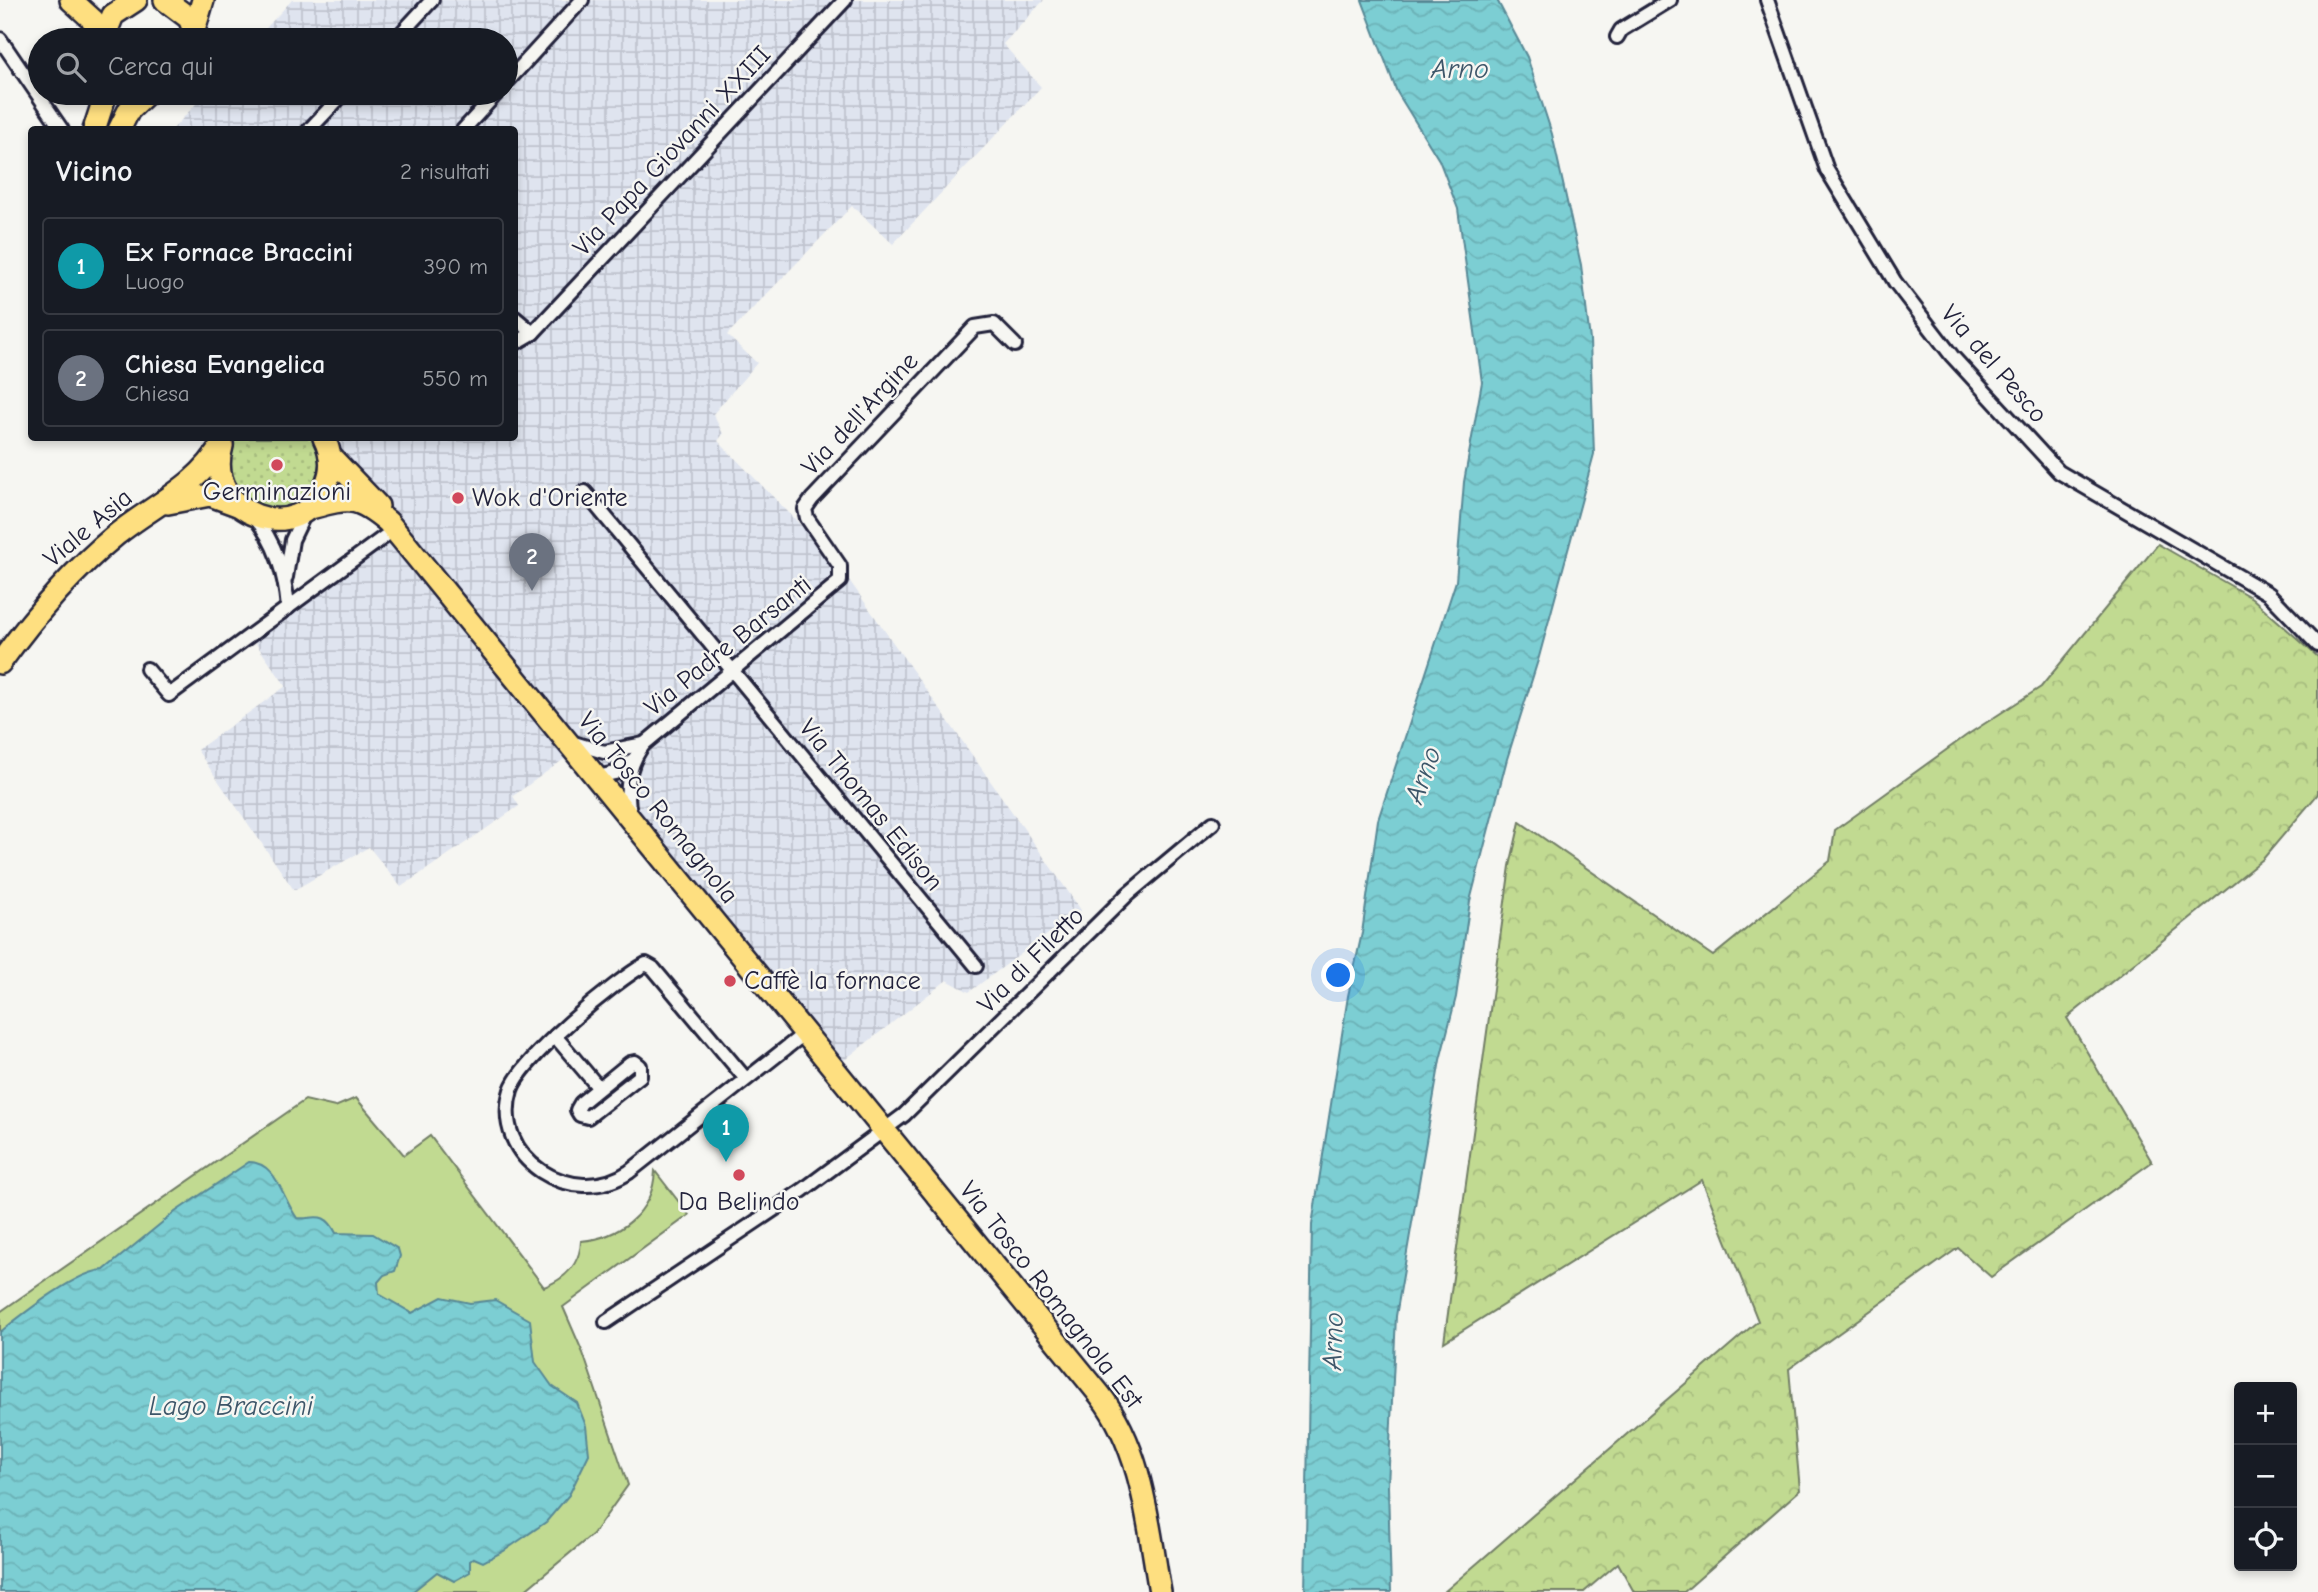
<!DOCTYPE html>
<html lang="it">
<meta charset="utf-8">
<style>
body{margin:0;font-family:"Comic Neue",sans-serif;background:#20242c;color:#f1f3f6}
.controls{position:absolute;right:21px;bottom:21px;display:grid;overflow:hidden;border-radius:7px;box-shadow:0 4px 10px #0003}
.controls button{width:63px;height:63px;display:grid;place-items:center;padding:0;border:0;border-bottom:2px solid #363941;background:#171b24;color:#f1f3f6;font:35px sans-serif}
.you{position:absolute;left:1339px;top:976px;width:24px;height:24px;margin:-18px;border:5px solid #fff;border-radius:50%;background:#1a73e8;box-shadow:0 0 0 10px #1a73e833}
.badge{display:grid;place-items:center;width:46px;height:46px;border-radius:50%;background:#1a73e8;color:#fff;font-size:23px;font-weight:700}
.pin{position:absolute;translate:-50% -58px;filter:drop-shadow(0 2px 4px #0008)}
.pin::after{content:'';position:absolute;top:37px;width:24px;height:21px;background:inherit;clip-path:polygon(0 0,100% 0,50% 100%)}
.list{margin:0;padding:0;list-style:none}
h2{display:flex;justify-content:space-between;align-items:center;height:91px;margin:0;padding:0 28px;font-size:30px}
h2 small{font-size:23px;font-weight:400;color:#9ea1a6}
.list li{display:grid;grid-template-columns:46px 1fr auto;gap:21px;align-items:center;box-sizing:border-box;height:98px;margin:0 14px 14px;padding:0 14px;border:2px solid #363941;border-radius:7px}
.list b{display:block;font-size:26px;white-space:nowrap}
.list p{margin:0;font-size:23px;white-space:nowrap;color:#9ea1a6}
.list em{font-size:23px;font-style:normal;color:#9ea1a6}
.icon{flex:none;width:38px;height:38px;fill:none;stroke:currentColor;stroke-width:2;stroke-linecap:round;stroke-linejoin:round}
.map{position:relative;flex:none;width:2318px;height:1592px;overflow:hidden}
.search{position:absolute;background:#171b24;box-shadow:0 4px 10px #0003;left:28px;top:28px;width:490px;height:77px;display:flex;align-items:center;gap:18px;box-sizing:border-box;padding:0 24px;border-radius:38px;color:#9ea1a6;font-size:26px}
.panel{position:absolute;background:#171b24;box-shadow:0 4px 10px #0003;left:28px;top:126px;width:490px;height:315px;border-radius:7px}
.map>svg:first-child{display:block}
.industrial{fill:url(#industrial-grid)}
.grass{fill:url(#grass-dots);stroke:#727e66;stroke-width:2}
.forest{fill:url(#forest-crowns);stroke:#727e66;stroke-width:2}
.green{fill:#c1da91;stroke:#727e66;stroke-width:2}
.water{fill:url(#water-waves);stroke:#588996;stroke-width:2}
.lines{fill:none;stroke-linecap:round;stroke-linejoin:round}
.street-casing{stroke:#22223b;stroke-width:18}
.primary-casing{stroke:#22223b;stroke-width:26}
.street{stroke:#f6f6f2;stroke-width:12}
.primary{stroke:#fedf80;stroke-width:21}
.poi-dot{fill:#d1495b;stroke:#f6f6f2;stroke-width:2.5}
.labels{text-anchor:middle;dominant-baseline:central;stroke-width:5;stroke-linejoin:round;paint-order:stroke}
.street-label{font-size:26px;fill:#22223b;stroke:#f6f6f2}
.poi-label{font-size:26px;fill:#22223b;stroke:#f6f6f2}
.water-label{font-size:28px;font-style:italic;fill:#3d5669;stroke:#f6f6f2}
</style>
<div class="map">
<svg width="2318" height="1592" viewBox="0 0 2318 1592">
<defs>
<pattern id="industrial-grid" width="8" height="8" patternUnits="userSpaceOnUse" patternTransform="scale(1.75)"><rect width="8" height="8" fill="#dfe4ef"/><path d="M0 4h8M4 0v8" fill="none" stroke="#bfc3ce"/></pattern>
<pattern id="grass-dots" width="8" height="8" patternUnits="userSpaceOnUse" patternTransform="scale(1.75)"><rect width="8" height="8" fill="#c1da91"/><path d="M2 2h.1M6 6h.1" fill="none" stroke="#a6bb7e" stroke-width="1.8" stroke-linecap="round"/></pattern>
<pattern id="forest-crowns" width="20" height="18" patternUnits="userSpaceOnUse" patternTransform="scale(1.75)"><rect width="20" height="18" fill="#c1da91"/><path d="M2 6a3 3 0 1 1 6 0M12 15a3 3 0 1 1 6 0" fill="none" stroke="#a6bb7e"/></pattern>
<pattern id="water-waves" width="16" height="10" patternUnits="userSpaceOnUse" patternTransform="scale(1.75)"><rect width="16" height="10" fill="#7cced3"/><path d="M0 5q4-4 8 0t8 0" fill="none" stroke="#6bb1b6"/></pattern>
</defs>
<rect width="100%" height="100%" fill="#f6f6f2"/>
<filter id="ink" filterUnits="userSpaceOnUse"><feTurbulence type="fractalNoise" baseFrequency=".0143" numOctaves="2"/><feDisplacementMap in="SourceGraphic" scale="14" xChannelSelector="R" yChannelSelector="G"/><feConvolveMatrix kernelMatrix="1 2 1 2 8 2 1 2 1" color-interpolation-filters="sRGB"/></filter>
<g filter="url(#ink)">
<path class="industrial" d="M292,0H1044L1003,44L1041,87L893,244L852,206L727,335L757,363L713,414L723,434L718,441L795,519L849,580L1081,910L969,992L947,980L829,1072L567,757L513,796L519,806L401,887L369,847L294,890L197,750L286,686L254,641L407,529L342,458L340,438H514V130H172L206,93H506V40H255Z"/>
<path class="grass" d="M236,438H312C320,453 324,467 315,483C282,541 206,493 236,438Z"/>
<path class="forest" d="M2158,544L2252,598L2318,657V794L2263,859L2067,1018L2152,1162L1991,1277L1958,1248L1789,1369L1800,1490L1684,1592H1634L1618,1563L1584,1592H1444L1758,1321L1702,1180L1444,1342L1510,866L1520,822L1713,956L1830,861L1835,830L1967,735L2041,687Z"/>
<path class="green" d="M356,1098L404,1155L430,1136L544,1287C565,1279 580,1264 581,1241C619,1238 653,1213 655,1171L689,1215L563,1307L583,1353L628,1485L593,1534L523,1592H0V1312L305,1100L335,1107Z"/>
<g class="water">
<path d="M1362,0H1497L1527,57L1552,134L1581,265L1590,340L1594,454L1539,657L1507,759L1470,901L1456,997L1440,1060L1396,1316L1388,1486L1391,1592H1305L1312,1225L1348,996L1362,933L1378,820L1456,581L1464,482L1482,382L1458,209L1439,160L1397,92Z"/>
<path d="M249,1162C277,1162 282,1198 297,1218C314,1220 324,1209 336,1233L373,1234L398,1249L400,1256L395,1271L384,1275L378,1282L379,1294L412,1313L442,1297L470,1303L495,1300L530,1320L535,1362L552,1386L577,1403L586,1426L589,1454L569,1495L546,1522L504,1551L483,1562L474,1558L470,1561V1572L454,1581L437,1572L412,1592H0V1332C23,1314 78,1270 104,1270L175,1212Z"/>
</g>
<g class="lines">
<g class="street-casing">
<g id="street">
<path d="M1767,0L1827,170L1895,282L1952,356L2059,472L2269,594L2318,645"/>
<path d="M1617,37L1621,30L1670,0"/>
<path d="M0,39L62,130"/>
<path d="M395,40L432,0"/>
<path d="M506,83L582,0"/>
<path d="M309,130L344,93"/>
<path d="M463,130L497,93"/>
<path d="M514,317L533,333"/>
<path d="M514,344L533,333L845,0"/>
<path d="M585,492L976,966"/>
<path d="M253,515C276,543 285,573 288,608"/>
<path d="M286,577L292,540L306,511"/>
<path d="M147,669L169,695L384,537"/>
<path d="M574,743L604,752L644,744"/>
<path d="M597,777L615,773L634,759"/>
<path d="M631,816C624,791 628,764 644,744L840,581V566L807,518L805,509L812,499L975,327L994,324L1015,345"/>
<path d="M555,1036L599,1088"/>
<path d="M635,1062L640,1066V1076L588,1117L580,1115L577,1110L581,1103L630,1063Z"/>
<path d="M745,1078L653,968L646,964C616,980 521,1059 511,1090C490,1159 573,1210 629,1172L805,1033"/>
<path d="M606,1322L803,1190L904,1115L1128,894L1213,823"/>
</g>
</g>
<g class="primary-casing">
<g id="primary">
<path d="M71,0L93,20L102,40"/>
<path d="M165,0L189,18L198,40"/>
<path d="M195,27L203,0"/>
<path d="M103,40L113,15L136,0"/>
<path d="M94,130L106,93"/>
<path d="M119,130L129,110L147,93"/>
<path d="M222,446C202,515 301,550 326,484C333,469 331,452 324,438"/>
<path d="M330,456L378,506"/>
<path d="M168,503L210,495L237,505"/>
<path d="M307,509C348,498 355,494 388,522L1100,1395C1143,1451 1148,1524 1160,1592"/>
<path d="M0,663C34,616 71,572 116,535C153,505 199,486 222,444"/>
</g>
</g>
<use href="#street" class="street"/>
<use href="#primary" class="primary"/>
</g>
</g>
<g class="poi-dot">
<circle cx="277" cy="465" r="7"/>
<circle cx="458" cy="498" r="7"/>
<circle cx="730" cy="981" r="7"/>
<circle cx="739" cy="1175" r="7"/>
</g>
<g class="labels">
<g class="street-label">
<text transform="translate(672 151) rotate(-47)">Via Papa Giovanni XXIII</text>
<text transform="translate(1994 364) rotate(49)">Via del Pesco</text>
<text transform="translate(860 414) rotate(-47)">Via dell'Argine</text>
<text transform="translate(88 528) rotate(-40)">Viale Asia</text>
<text transform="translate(728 646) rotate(-39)">Via Padre Barsanti</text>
<text transform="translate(871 805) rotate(51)">Via Thomas Edison</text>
<text transform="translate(658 808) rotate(51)">Via Tosco Romagnola</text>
<text transform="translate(1031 960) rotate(-45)">Via di Filetto</text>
<text transform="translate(1051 1295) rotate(52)">Via Tosco Romagnola Est</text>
</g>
<g class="poi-label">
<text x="277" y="492">Germinazioni</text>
<text x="472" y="498" text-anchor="start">Wok d'Oriente</text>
<text x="744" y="981" text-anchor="start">Caffè la fornace</text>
<text x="739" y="1202">Da Belindo</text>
</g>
<g class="water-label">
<text x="1460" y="69">Arno</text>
<text transform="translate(1423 775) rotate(-70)">Arno</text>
<text transform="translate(1333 1341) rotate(-88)">Arno</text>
<text x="231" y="1406">Lago Braccini</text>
</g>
</g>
</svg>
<div class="controls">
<button>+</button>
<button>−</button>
<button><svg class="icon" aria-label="locate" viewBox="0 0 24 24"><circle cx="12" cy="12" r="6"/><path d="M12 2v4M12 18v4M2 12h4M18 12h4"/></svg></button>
</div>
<div class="you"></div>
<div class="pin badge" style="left:726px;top:1162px;background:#0f9aa8">1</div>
<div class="pin badge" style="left:532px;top:591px;background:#6b7280">2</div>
<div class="search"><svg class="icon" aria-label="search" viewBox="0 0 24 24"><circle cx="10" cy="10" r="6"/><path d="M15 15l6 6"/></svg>Cerca qui</div>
<section class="panel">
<h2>Vicino<small>2 risultati</small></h2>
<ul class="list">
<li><span class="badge" style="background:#0f9aa8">1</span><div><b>Ex Fornace Braccini</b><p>Luogo</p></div><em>390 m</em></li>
<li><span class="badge" style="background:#6b7280">2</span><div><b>Chiesa Evangelica</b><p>Chiesa</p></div><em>550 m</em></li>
</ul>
</section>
</div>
